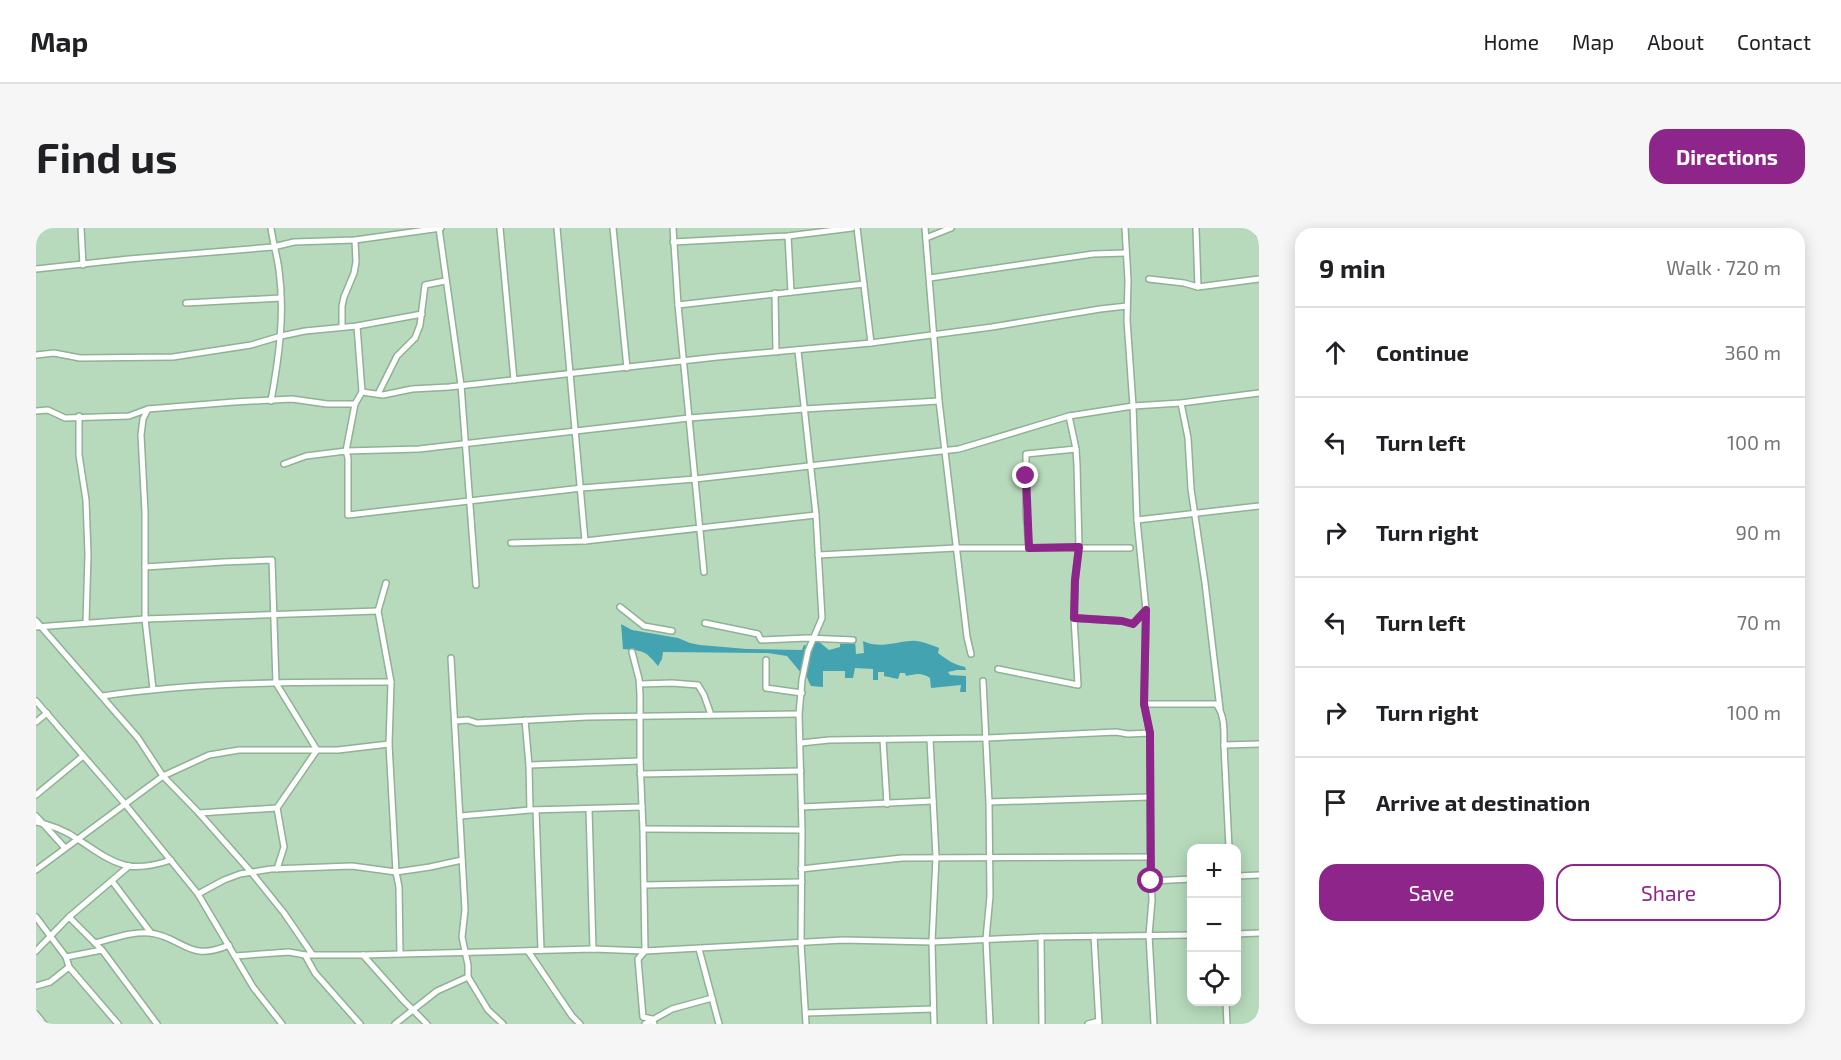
<!DOCTYPE html>
<meta charset="utf-8">
<style>
body{margin:0;font-family:"Exo 2",sans-serif;background:#f6f6f6;color:#202124}
.controls{position:absolute;right:18px;bottom:18px;display:grid;overflow:hidden;border-radius:12px;box-shadow:0 3px 15px #0003}
.controls button{width:54px;height:54px;display:grid;place-items:center;padding:0;border:0;border-bottom:2px solid #e0e0e0;background:#fff;color:#202124;font:30px sans-serif}
.stop{position:absolute;width:18px;height:18px;margin:-14px;border:4px solid #8d258a;border-radius:50%;background:#fff}
.stop.end{background:#8d258a;border-color:#fff;box-shadow:0 2px 6px #0008}
.list{margin:0;padding:0;list-style:none}
h2{display:flex;justify-content:space-between;align-items:center;height:78px;margin:0;padding:0 24px;font-size:26px}
h2 small{font-size:20px;font-weight:400;color:#757577}
.list li{display:grid;grid-template-columns:39px 1fr auto;gap:18px;align-items:center;box-sizing:border-box;height:90px;padding:0 24px;border-top:2px solid #e0e0e0}
.list b{display:block;font-size:22px;white-space:nowrap}
.list em{font-size:20px;font-style:normal;color:#757577}
.actions{display:flex;gap:12px;padding:18px 24px}
.actions a{flex:1;padding:14px 0;border:2px solid #8d258a;border-radius:18px;text-align:center;font-size:21px;color:#8d258a}
.actions .main{background:#8d258a;color:#fff}
.icon{flex:none;width:33px;height:33px;fill:none;stroke:currentColor;stroke-width:2;stroke-linecap:round;stroke-linejoin:round}
.map{position:relative;flex:none;width:1223px;height:796px;overflow:hidden;border-radius:18px}
header{display:flex;align-items:center;gap:36px;box-sizing:border-box;height:84px;padding:0 30px;background:#fff;border-bottom:2px solid #e0e0e0}
header strong{font-size:28px}
nav{display:flex;gap:33px;margin-inline-start:auto;font-size:21px}
.intro{display:flex;align-items:center;justify-content:space-between;box-sizing:border-box;height:144px;padding:0 36px}
h1{margin:0;font-size:42px}
.button{padding:15px 27px;border-radius:18px;background:#8d258a;color:#fff;font-size:21px;font-weight:700}
main{display:flex;gap:36px;padding:0 36px}
aside{flex:1;background:#fff;border-radius:18px;box-shadow:0 3px 15px #0003}
.map>svg:first-child{display:block}
.water{fill:#44a3b1}
.lines{fill:none;stroke-linecap:round;stroke-linejoin:round}
.minor-casing{stroke:#8fb194;stroke-width:8}
.minor{stroke:#fff;stroke-width:5}
.route{stroke:#8d258a;stroke-width:8}
</style>
<header>
<strong>Map</strong>
<nav><a>Home</a><a>Map</a><a>About</a><a>Contact</a></nav>
</header>
<div class="intro"><h1>Find us</h1><a class="button">Directions</a></div>
<main>
<div class="map">
<svg width="1223" height="796" viewBox="0 0 1223 796">
<rect width="100%" height="100%" fill="#b7dabc"/>
<g class="water">
<path d="M585,396L596,402L642,410L654,415L664,417L711,421L766,422L768,417L772,418L766,446L751,428L732,425L627,424L626,431L622,438C609,422 607,423 587,421Z"/>
<path d="M819,412L820,426L828,425L827,413C843,421 858,414 875,413C883,412 895,417 903,420L902,425C911,432 919,437 929,439L930,442H921L912,444L914,447L930,448V464H924L925,457L895,460L894,450C885,444 880,446 870,448L869,445H864L862,451L848,448V444H842V452H837V441L819,440L817,450H809V443H787V459L775,458C766,442 770,431 777,415L782,413L793,422L804,419V416L813,415Z"/>
</g>
<g class="lines">
<g class="minor-casing">
<g id="minor">
<path d="M45,0L47,37"/>
<path d="M403,0L425,157L440,357"/>
<path d="M464,0L478,152"/>
<path d="M521,0L549,313"/>
<path d="M577,0L591,140"/>
<path d="M637,0L642,77L668,344"/>
<path d="M821,0L835,115"/>
<path d="M889,0L903,173L931,409L935,426"/>
<path d="M1089,0L1092,52L1091,92L1097,178L1101,292L1110,382L1108,476L1114,505V629L1116,672L1113,707L1118,796"/>
<path d="M1160,0L1162,59"/>
<path d="M1222,0L1223,6"/>
<path d="M752,8L755,64"/>
<path d="M890,10L915,0"/>
<path d="M637,14L752,8L816,0"/>
<path d="M0,41L93,31L237,19L258,14L319,12L405,0"/>
<path d="M894,50L1057,26L1090,25"/>
<path d="M1113,51L1148,55L1162,59L1223,51"/>
<path d="M739,65L740,124"/>
<path d="M150,75L245,70"/>
<path d="M642,77L828,56"/>
<path d="M306,99V78L308,69L318,45L320,34L319,12"/>
<path d="M762,123L780,287L786,390L772,423L766,452L763,486L766,602L765,715L770,796"/>
<path d="M0,127L18,125L44,130L137,129L215,117L245,108L269,103L321,98L386,86"/>
<path d="M326,164L347,167L376,161L413,159L681,129L835,115L956,99L1064,81L1091,78"/>
<path d="M342,166L361,128L379,110L384,97L389,57L409,53"/>
<path d="M235,173C243,129 249,86 243,42C241,27 237,15 235,0"/>
<path d="M1145,175L1152,210L1155,261L1169,355L1184,481"/>
<path d="M319,176L310,223L383,221L653,190L768,181L903,173"/>
<path d="M112,181L107,191L105,207L109,284V391L117,461"/>
<path d="M0,183L12,182L29,190L93,188L112,181L198,174L256,171L291,176H319L326,164L321,98"/>
<path d="M43,188V227L50,272L52,326L50,395"/>
<path d="M248,236L270,228L310,223L312,230V287L546,260L659,251L923,221L1033,188L1097,178L1145,175L1223,165"/>
<path d="M1101,292L1223,278"/>
<path d="M475,315L549,313L780,287"/>
<path d="M993,320L990,283V226L1040,221"/>
<path d="M782,327L920,320H1094"/>
<path d="M109,339L187,334L236,332L240,455L281,522L241,580L248,619L241,641"/>
<path d="M350,355L342,383L355,454L353,516L360,644L363,659L364,726"/>
<path d="M584,379L608,398L636,403"/>
<path d="M1038,390L1086,393L1097,396L1110,382"/>
<path d="M0,393L102,510L127,548L163,585L215,644L248,685L276,726"/>
<path d="M669,395L722,406L725,412L771,410L817,412"/>
<path d="M0,399L109,391L342,383"/>
<path d="M596,424L603,451L604,466V533L607,601L609,723L602,731L607,789L616,791L618,796"/>
<path d="M415,430L429,682L426,709L432,737V749L452,782L467,796"/>
<path d="M730,432V460L766,465"/>
<path d="M962,441L1042,457L1038,390L1039,352L1043,319L1041,237L1040,221L1033,188"/>
<path d="M947,453L953,574L954,668L950,711L954,796"/>
<path d="M604,456L636,455L662,457L668,467L674,484"/>
<path d="M66,468C161,454 258,454 355,454"/>
<path d="M0,473L89,576L162,666L217,759L246,796"/>
<path d="M1108,476H1180C1189,487 1188,503 1188,517L1223,516"/>
<path d="M489,492L493,537L494,582"/>
<path d="M419,493L432,492L441,495L551,489L763,486"/>
<path d="M0,494L11,485"/>
<path d="M894,511L900,629L896,714L898,796"/>
<path d="M847,512L851,576"/>
<path d="M765,515L793,512L951,510L1080,504L1092,506L1114,505"/>
<path d="M1188,517L1193,620"/>
<path d="M493,537L604,533"/>
<path d="M604,546L765,543"/>
<path d="M0,567L47,528"/>
<path d="M953,574L1114,569"/>
<path d="M766,579L897,573"/>
<path d="M553,581L557,721"/>
<path d="M500,582L505,722"/>
<path d="M163,585L241,580"/>
<path d="M0,588L29,620"/>
<path d="M424,588L494,582L606,579"/>
<path d="M0,594C16,597 30,603 43,612C59,622 75,635 93,638C107,640 123,636 135,632"/>
<path d="M607,601L766,602"/>
<path d="M765,641L866,630L1114,629"/>
<path d="M0,642L127,548L173,527L203,522H302L353,516"/>
<path d="M1200,648L1223,647"/>
<path d="M76,653L115,705"/>
<path d="M1115,653L1156,651"/>
<path d="M608,657L766,654"/>
<path d="M162,666L188,652L204,646L235,641L316,638L360,644L394,639L426,632"/>
<path d="M0,689L30,729L33,739L82,796"/>
<path d="M33,689L66,722L121,796"/>
<path d="M1200,706L1223,705"/>
<path d="M1058,708L1063,796"/>
<path d="M1005,709L1006,796"/>
<path d="M59,715C76,711 96,703 114,705C147,709 152,735 193,717"/>
<path d="M663,721L683,796"/>
<path d="M0,723L33,689L93,638"/>
<path d="M492,723L536,788L544,796"/>
<path d="M269,727L279,745L324,796"/>
<path d="M327,727L368,773L391,796"/>
<path d="M199,728L253,724L269,727H327L557,721L609,723L807,712L896,714L1005,709L1156,707"/>
<path d="M30,729L66,722"/>
<path d="M0,758L14,754L33,739"/>
<path d="M1190,774L1191,796"/>
<path d="M770,785L897,781"/>
<path d="M0,786L8,796"/>
<path d="M359,796L401,763L432,749"/>
<path d="M609,796L636,781L676,770"/>
<path d="M1052,796L1063,793"/>
</g>
</g>
<use href="#minor" class="minor"/>
</g>
<g class="lines">
<path class="route" d="M990,248L993,320L1043,319L1039,352L1038,390L1086,393L1097,396L1110,382L1108,476L1114,505L1115,653"/>
</g>
</svg>
<div class="controls">
<button>+</button>
<button>−</button>
<button><svg class="icon" aria-label="locate" viewBox="0 0 24 24"><circle cx="12" cy="12" r="6"/><path d="M12 2v4M12 18v4M2 12h4M18 12h4"/></svg></button>
</div>
<div class="stop" style="left:1115px;top:653px"></div>
<div class="stop end" style="left:990px;top:248px"></div>
</div>
<aside>
<h2>9 min<small>Walk · 720 m</small></h2>
<ul class="list">
<li><svg class="icon" aria-label="ahead" viewBox="0 0 24 24"><path d="M12 20V5M6 11l6-6 6 6"/></svg><div><b>Continue</b></div><em>360 m</em></li>
<li><svg class="icon" aria-label="left" viewBox="0 0 24 24"><path d="M17 20v-9H6M10 6l-5 5 5 5"/></svg><div><b>Turn left</b></div><em>100 m</em></li>
<li><svg class="icon" aria-label="right" viewBox="0 0 24 24"><path d="M7 20v-9h11M14 6l5 5-5 5"/></svg><div><b>Turn right</b></div><em>90 m</em></li>
<li><svg class="icon" aria-label="left" viewBox="0 0 24 24"><path d="M17 20v-9H6M10 6l-5 5 5 5"/></svg><div><b>Turn left</b></div><em>70 m</em></li>
<li><svg class="icon" aria-label="right" viewBox="0 0 24 24"><path d="M7 20v-9h11M14 6l5 5-5 5"/></svg><div><b>Turn right</b></div><em>100 m</em></li>
<li><svg class="icon" aria-label="arrive" viewBox="0 0 24 24"><path d="M6 21V4h12l-3 4 3 4H6"/></svg><div><b>Arrive at destination</b></div></li>
</ul>
<div class="actions"><a class="main">Save</a><a>Share</a></div>
</aside>
</main>
